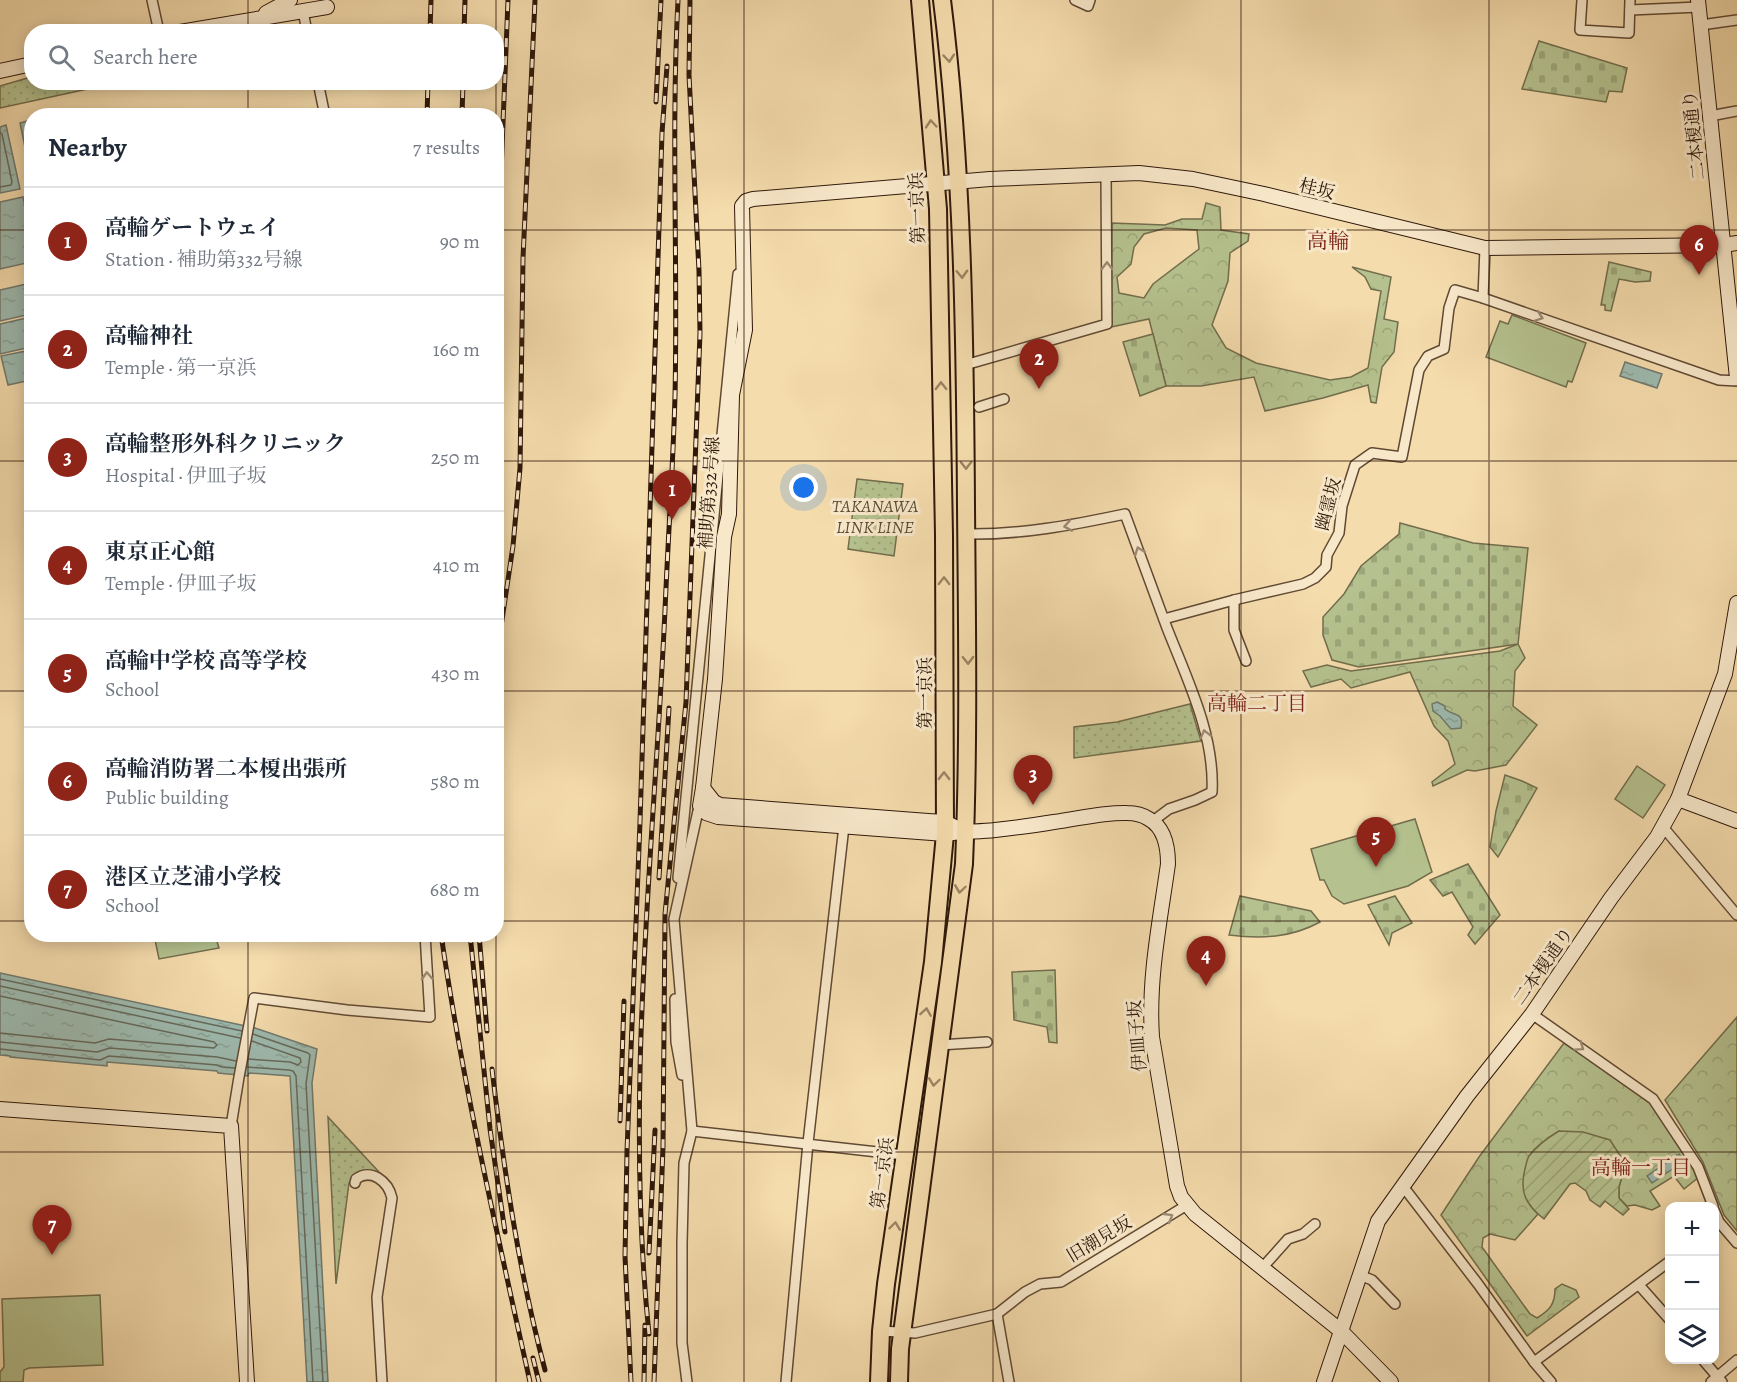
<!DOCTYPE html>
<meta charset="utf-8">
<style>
body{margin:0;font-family:Alegreya,"Noto Serif JP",serif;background:#f6f6f7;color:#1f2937}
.controls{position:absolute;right:18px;bottom:18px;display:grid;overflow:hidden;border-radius:12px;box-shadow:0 3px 15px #0003}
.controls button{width:54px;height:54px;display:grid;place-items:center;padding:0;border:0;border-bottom:2px solid #e0e1e3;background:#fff;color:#1f2937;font:30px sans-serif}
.you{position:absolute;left:804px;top:488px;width:21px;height:21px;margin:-15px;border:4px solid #fff;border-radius:50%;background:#1a73e8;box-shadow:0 0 0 9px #1a73e833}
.badge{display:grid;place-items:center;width:39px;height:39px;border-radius:50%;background:#8f2418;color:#fff;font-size:20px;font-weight:700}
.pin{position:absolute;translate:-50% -50px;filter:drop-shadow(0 2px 3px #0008)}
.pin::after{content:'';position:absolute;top:32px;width:21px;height:18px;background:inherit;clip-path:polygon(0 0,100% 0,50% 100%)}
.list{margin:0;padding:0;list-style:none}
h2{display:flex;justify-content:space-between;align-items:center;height:78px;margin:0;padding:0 24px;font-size:26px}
h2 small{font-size:20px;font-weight:400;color:#747a83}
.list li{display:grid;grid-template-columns:39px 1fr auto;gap:18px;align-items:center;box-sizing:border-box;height:108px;padding:0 24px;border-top:2px solid #e0e1e3}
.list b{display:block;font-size:22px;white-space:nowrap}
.list p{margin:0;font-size:20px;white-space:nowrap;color:#747a83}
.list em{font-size:20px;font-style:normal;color:#747a83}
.icon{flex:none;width:33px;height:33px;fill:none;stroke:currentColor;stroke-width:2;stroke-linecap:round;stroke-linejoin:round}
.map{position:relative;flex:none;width:1737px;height:1382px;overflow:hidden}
.search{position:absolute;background:#fff;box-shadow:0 3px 15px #0003;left:24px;top:24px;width:480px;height:66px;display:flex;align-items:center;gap:15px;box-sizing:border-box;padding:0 21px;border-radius:24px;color:#747a83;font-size:22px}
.panel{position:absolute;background:#fff;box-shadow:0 3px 15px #0003;left:24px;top:108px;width:480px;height:834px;border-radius:24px}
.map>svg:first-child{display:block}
.grass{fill:url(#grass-dots);stroke:#726d4c;stroke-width:1.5}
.forest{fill:url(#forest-crowns);stroke:#726d4c;stroke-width:1.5;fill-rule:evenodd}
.cemetery{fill:url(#cemetery-stones);stroke:#726d4c;stroke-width:1.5}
.garden{fill:url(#garden-furrows);stroke:#726d4c;stroke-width:1.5}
.pitch{fill:#b5c28f;stroke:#726d4c;stroke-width:1.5}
.water{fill:url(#water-ripples);stroke:#71796d;stroke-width:1.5}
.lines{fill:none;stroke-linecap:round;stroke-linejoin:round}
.shore{stroke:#66695c;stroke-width:1.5}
.street-casing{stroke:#604933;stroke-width:12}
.secondary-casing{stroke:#2f180a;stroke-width:16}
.highway-casing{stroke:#2f180a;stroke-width:20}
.street{stroke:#f8e8ca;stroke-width:9}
.secondary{stroke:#f8e8ca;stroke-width:14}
.highway{stroke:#f5dcad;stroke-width:16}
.rail-casing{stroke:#2f180a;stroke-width:5}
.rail{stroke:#f8e8ca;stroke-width:3;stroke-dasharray:9;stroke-linecap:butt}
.oneway{stroke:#9c8464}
.oneway2{stroke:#9e8a74}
.grid{fill:none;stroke:#2f180a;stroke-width:1.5;stroke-opacity:0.55}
.labels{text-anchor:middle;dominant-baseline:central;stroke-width:6;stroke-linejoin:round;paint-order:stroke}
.street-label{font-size:18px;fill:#2f180a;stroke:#f8e8ca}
.park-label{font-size:18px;font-style:italic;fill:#574b32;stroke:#f8e8ca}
.neighbourhood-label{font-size:20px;fill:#7a1f14;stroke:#f8e8ca}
.quarter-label{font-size:21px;fill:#7a1f14;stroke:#f8e8ca}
</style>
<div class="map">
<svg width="1737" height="1382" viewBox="0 0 1737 1382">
<defs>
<pattern id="grass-dots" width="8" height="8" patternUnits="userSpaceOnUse" patternTransform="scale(1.5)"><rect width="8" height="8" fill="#b5c28f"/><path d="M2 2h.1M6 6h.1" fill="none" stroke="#9ca67a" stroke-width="1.8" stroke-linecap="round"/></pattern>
<pattern id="forest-crowns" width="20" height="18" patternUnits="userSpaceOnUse" patternTransform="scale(1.5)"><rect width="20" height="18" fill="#b5c28f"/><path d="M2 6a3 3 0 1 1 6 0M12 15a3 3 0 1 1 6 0" fill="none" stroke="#9ca67a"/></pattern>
<pattern id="cemetery-stones" width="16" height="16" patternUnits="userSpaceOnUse" patternTransform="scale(1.5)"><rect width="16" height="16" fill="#b5c28f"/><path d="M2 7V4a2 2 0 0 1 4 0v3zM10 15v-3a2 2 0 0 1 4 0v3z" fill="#9ca67a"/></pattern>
<pattern id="garden-furrows" width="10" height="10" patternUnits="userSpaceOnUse" patternTransform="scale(1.5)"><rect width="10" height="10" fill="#b5c28f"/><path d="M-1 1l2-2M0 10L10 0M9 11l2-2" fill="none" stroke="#9ca67a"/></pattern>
<pattern id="water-ripples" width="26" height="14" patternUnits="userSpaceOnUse" patternTransform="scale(1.5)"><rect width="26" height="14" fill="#9dbaaf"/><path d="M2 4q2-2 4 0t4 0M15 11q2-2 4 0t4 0" fill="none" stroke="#889f95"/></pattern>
</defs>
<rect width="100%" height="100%" fill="#f5dcad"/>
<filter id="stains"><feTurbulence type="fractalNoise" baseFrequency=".00333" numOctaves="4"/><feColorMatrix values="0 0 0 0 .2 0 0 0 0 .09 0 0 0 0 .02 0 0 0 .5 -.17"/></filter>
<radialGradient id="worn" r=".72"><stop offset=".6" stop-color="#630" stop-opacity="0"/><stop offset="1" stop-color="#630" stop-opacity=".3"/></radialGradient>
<g class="grass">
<path d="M31,77L32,82L95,83L97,87L0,108V86Z"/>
<path d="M857,479L903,484L894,556L848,549Z"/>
<path d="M1190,704L1201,741L1074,758V727L1117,722Z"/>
<path d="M328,1117L379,1172C364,1170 360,1168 352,1183H349L336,1284Z"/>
</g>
<g class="forest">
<path d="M1206,203L1220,207L1221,230L1249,234L1248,241L1230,253L1228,281L1212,325L1226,348L1256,363L1330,380L1351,377L1368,368L1381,291L1371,289L1365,277L1352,267L1391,277L1384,319L1398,322L1394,352L1382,367L1376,403L1371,402L1368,385L1323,398L1265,411L1254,377L1201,386H1166L1149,319L1111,327L1112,223L1165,225L1182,219H1202ZM1166,228L1197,230L1199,249L1153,284L1144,298L1119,293L1117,277L1131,264L1134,247L1144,234Z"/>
<path d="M1518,644L1525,658L1515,671L1513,706L1537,725L1506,765L1475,771L1467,770L1433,786L1432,782L1455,764L1448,741L1434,726L1410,672L1351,688L1341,679L1311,687L1303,671L1327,665L1351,671L1500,651Z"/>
<path d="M1737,1017V1231L1724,1215L1703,1162L1665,1100Z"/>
<path d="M1564,1043L1651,1100L1699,1177L1684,1189L1674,1176L1650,1191L1660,1206L1652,1210L1635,1205L1627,1206L1619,1198V1187L1623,1173L1621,1157L1559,1131L1548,1138L1529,1156L1530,1205L1538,1214L1515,1240L1490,1234L1483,1238L1482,1247L1530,1314L1537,1318C1550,1310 1555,1304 1555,1289L1562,1284L1576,1290L1579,1297L1527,1336L1441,1215L1479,1157Z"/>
</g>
<g class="cemetery">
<path d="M1539,41L1627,68L1622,92L1609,91L1606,102L1522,89Z"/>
<path d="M1609,262L1651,272L1650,281L1635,282L1619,279L1611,311L1605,310V305H1601Z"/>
<path d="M1153,334L1166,386L1140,396L1123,342Z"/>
<path d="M1400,523L1473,543L1528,548L1518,644L1359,667L1332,660L1323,635V617L1344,594L1361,566L1399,534Z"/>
<path d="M1505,775L1522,781L1537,788L1498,857L1490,847L1496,811Z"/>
<path d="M1468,864L1500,915L1475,944L1468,935L1473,927L1452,892L1443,896L1430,880Z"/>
<path d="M1240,896L1311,911L1320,922C1291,938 1261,939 1229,935Z"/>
<path d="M1395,896L1412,923L1392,933L1389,945L1368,905Z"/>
<path d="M1055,970L1057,1043L1049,1042L1047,1027L1014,1020L1012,972Z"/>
</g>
<path class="garden" d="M1559,1131L1583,1132L1610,1140L1621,1157L1623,1173L1619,1187V1198L1629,1209L1623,1215L1605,1201L1600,1207L1590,1200L1586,1191L1575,1183L1570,1184L1544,1219C1526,1205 1519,1192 1525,1169C1526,1165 1527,1159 1529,1156C1536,1146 1549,1137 1559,1131Z"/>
<g class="pitch">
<path d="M1512,315L1586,343L1572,382L1568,381L1566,387L1486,357L1500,321L1508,324Z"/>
<path d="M1637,766L1665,785L1643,818L1615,799Z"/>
<path d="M1415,819L1432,872L1408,886L1344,904L1332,896L1324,880H1320L1311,849Z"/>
<path d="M154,935H215L219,948L159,959Z"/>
<path d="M100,1295L103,1365L29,1368L24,1370L23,1382H0V1372L4,1367L2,1299Z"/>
</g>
<g class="water">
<path d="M31,120H32L31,176L20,123Z"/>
<path d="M6,125L20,189L0,193V127Z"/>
<path d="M23,197L31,235V262L0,269V202Z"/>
<path d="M31,283V314L0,321V290Z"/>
<path d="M31,317V347L0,354V324Z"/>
<path d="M31,350V380L8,385L1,356Z"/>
<path d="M1625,362L1662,374L1657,388L1620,376Z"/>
<path d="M1437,702L1445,706V709C1454,717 1464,711 1461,728L1451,729L1440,716L1433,711L1432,704Z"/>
<path d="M0,973L255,1028L317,1049L312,1083L328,1382H307L290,1076L249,1073L248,1076L218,1073L217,1071L107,1062V1066L10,1057V1056L0,1055Z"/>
<path d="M1679,1154L1684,1161L1652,1183L1647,1176Z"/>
</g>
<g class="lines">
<g class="shore">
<path d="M0,132L2,134L12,182L11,185L0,187"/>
<path d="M0,979L242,1031"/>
<path d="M0,986L240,1038"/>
<path d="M0,996L214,1042L217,1045L214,1048L109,1039L95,1043L0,1033"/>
<path d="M253,1034L308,1053L310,1055L306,1084L323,1382"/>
<path d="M0,1042L97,1052L110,1048L217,1057L236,1061"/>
<path d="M0,1049L100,1060L109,1056L217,1065L222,1067L235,1068"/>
<path d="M248,1059L290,1062L298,1065L301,1062L300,1058L252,1041"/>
<path d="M247,1067L289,1070L293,1071L296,1076L313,1382"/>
</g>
<g class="street-casing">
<g id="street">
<path d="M152,0L159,32"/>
<path d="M1075,0L1088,6L1090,0"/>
<path d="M1582,0L1580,30L1629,33L1630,0"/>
<path d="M1630,10L1699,7"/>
<path d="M303,11L307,32"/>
<path d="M1701,25L1737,20"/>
<path d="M318,82L325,116"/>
<path d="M1710,116L1737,111"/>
<path d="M1483,298L1485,248"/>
<path d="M965,365L1107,324L1106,174"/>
<path d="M979,407L1004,399"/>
<path d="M966,534C1020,535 1073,525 1125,514C1139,552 1153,590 1167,628C1187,679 1215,735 1212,792L1195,800L1169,809L1153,821"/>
<path d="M1234,600V630L1246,661"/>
<path d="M1164,619L1234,600L1303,584L1315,578L1326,567L1327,555L1339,533L1342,506L1355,465L1372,453L1402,457L1419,370L1428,356L1444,349L1449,308L1455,290L1483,298L1719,380L1737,381"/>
<path d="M1663,827L1737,915"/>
<path d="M678,878L738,274"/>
<path d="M675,999L676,1042L682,1075"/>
<path d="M1532,1014L1653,1099L1698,1167L1713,1206"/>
<path d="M939,1045L987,1042"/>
<path d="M231,1126L239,1077L254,998L347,1010L430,1017L425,934"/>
<path d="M692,1131L904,1155"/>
<path d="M355,1183L356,1179C371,1168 388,1181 392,1198L377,1297L382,1382"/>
<path d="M1402,1185L1478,1284L1534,1362L1551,1382"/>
<path d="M1714,1210L1719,1222L1737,1243"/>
<path d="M1263,1267L1288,1239L1303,1234L1315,1224"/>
<path d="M1367,1278L1372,1280L1395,1304"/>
<path d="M1639,1285L1670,1320"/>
<path d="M997,1314L1009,1382"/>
<path d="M881,1331L915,1333L997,1314L1025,1292L1040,1284L1061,1282L1187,1205"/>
<path d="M1703,1360L1722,1382"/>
<path d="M1534,1362L1670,1261"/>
<path d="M687,1382L682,1343V1243L684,1163L692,1131L674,919L698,811L706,812"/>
<path d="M786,1382L808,1143L844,826L847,827"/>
<path d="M1711,1382L1737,1360"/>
</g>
</g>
<g class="secondary-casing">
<g id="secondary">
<path d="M1698,0L1737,378"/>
<path d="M266,13L290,0"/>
<path d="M180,32L327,7"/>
<path d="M0,71L32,64"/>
<path d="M703,788L714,802L720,805L928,821L945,822L955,827"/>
<path d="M1678,799L1737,821"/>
<path d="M0,1109L231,1126L247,1382"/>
<path d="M1324,1382L1378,1221L1467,1096L1532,1014L1611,898L1657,837L1678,799L1725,674L1737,603"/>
<path d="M1391,1382L1341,1331L1195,1214L1181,1197L1177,1186L1152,1037C1148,979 1160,921 1168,864C1168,847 1165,828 1149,819C1143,815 1135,813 1127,813C1103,812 1078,819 1054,822C1035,825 1015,828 995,830C978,832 962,831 945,834L718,817L706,813L700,806L703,788L715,679L724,537L729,514L732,395L745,330L742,206L746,201L753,199L990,179L1139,173L1193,179L1264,194L1485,248L1724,245L1737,243"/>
</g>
</g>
<g class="highway-casing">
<g id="highway">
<path d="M879,1382L881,1331L886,1284L933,962L945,834L944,535L938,209L920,0"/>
<path d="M899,1382L900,1349L964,864C969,745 967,626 966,506C965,337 963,168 942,0"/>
</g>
</g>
<use href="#street" class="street"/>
<use href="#secondary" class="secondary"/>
<use href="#highway" class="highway"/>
<g class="rail-casing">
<g id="rail">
<path d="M430,32L431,0"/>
<path d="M464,32L465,0"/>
<path d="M656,102L661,0"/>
<path d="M427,116L428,82"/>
<path d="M462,116L463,82"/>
<path d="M501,173L508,0"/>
<path d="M496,660L513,546L520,468L523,258L535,0"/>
<path d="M659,878L669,708"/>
<path d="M441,934C463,1085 497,1233 530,1382"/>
<path d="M470,934L490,1129L505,1232"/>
<path d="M479,934L487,1031"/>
<path d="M492,1069C504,1171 519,1272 545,1370"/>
<path d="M620,1121L624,1001"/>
<path d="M649,1253L655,1130"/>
<path d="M649,1334C624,1093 654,851 665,610C668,539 673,467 675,396C678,264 671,132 678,0"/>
<path d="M533,1358L539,1382"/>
<path d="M631,1382L625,1256L627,1151L640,822L662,133L667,66"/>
<path d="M644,1382L645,1325"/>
<path d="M654,1382L663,1147L665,914L686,702L700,333L699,271L689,75L690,0"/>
</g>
</g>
<use href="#rail" class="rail"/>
</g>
<defs><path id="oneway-chevron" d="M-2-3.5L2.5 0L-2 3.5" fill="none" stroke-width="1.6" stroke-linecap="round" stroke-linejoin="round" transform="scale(1.5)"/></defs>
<g class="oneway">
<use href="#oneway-chevron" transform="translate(949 58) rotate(85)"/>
<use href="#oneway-chevron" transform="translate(931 124) rotate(-95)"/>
<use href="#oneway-chevron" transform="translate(962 274) rotate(88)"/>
<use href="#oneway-chevron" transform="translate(941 386) rotate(-91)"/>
<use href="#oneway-chevron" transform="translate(966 465) rotate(90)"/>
<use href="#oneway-chevron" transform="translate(944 581) rotate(-90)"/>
<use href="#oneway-chevron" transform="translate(968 660) rotate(89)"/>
<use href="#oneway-chevron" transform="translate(944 776) rotate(-90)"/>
<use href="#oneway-chevron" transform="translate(960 889) rotate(98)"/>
<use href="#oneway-chevron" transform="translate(926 1012) rotate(-81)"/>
<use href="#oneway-chevron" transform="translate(934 1082) rotate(98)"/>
<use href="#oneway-chevron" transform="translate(895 1226) rotate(-83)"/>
</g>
<g class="oneway2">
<use href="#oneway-chevron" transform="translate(1107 266) rotate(-90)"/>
<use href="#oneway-chevron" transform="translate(1539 317) rotate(19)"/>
<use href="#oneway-chevron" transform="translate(1068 526) rotate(170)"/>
<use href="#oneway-chevron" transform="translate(1139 551) rotate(-110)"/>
<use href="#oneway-chevron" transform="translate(1205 734) rotate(-104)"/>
<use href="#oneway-chevron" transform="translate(427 976) rotate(-93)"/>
<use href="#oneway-chevron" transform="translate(1580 1047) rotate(35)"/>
<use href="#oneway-chevron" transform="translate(1169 1217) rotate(-31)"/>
</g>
<path class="grid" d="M248,0V32M496,0V32M744,0V1382M993,0V1382M1241,0V1382M1489,0V1382M248,82V116M496,82V116M0,230H32M496,230H1737M0,461H32M496,461H1737M0,691H32M496,691H1737M0,921H32M496,921H1737M248,934V1382M496,934V1382M0,1152H1737"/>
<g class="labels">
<g class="street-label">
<text transform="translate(1694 135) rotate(-96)">二本榎通り</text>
<text transform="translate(1317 189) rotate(14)">桂坂</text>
<text transform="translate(917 208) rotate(-92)">第一京浜</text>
<text transform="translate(709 493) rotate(-86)">補助第332号線</text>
<text transform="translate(1328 504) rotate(-76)">幽霊坂</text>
<text transform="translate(925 693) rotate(-90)">第一京浜</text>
<text transform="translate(1543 966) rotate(-55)">二本榎通り</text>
<text transform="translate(1137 1036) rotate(-95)">伊皿子坂</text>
<text transform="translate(882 1173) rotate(-82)">第一京浜</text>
<text transform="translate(1099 1239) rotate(-31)">旧潮見坂</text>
</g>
<g class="park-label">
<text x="875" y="506">TAKANAWA<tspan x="875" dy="21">LINK LINE</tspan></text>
</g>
<g class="neighbourhood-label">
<text x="1257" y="703">高輪二丁目</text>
<text x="1641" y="1167">高輪一丁目</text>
</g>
<g class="quarter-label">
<text x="1328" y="241">高輪</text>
</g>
</g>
<rect width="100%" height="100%" filter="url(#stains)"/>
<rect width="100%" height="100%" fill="url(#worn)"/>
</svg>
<div class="controls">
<button>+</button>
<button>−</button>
<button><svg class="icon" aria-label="layers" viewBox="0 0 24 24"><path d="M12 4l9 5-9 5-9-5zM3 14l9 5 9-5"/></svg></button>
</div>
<div class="you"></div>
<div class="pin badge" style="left:672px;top:520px">1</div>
<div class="pin badge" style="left:1039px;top:389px">2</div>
<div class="pin badge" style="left:1033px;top:805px">3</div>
<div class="pin badge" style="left:1206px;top:986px">4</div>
<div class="pin badge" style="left:1376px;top:867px">5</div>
<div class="pin badge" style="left:1699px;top:275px">6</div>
<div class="pin badge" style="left:52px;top:1255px">7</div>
<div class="search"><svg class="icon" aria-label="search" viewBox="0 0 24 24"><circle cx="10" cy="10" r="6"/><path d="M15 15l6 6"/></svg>Search here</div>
<section class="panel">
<h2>Nearby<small>7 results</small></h2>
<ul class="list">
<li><span class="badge">1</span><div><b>高輪ゲートウェイ</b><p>Station · 補助第332号線</p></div><em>90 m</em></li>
<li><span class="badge">2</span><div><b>高輪神社</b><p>Temple · 第一京浜</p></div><em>160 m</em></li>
<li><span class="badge">3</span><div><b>高輪整形外科クリニック</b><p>Hospital · 伊皿子坂</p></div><em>250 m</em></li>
<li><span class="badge">4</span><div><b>東京正心館</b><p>Temple · 伊皿子坂</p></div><em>410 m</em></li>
<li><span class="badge">5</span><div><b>高輪中学校 高等学校</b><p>School</p></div><em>430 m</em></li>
<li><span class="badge">6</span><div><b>高輪消防署二本榎出張所</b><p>Public building</p></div><em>580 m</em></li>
<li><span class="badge">7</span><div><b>港区立芝浦小学校</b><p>School</p></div><em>680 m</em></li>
</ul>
</section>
</div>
